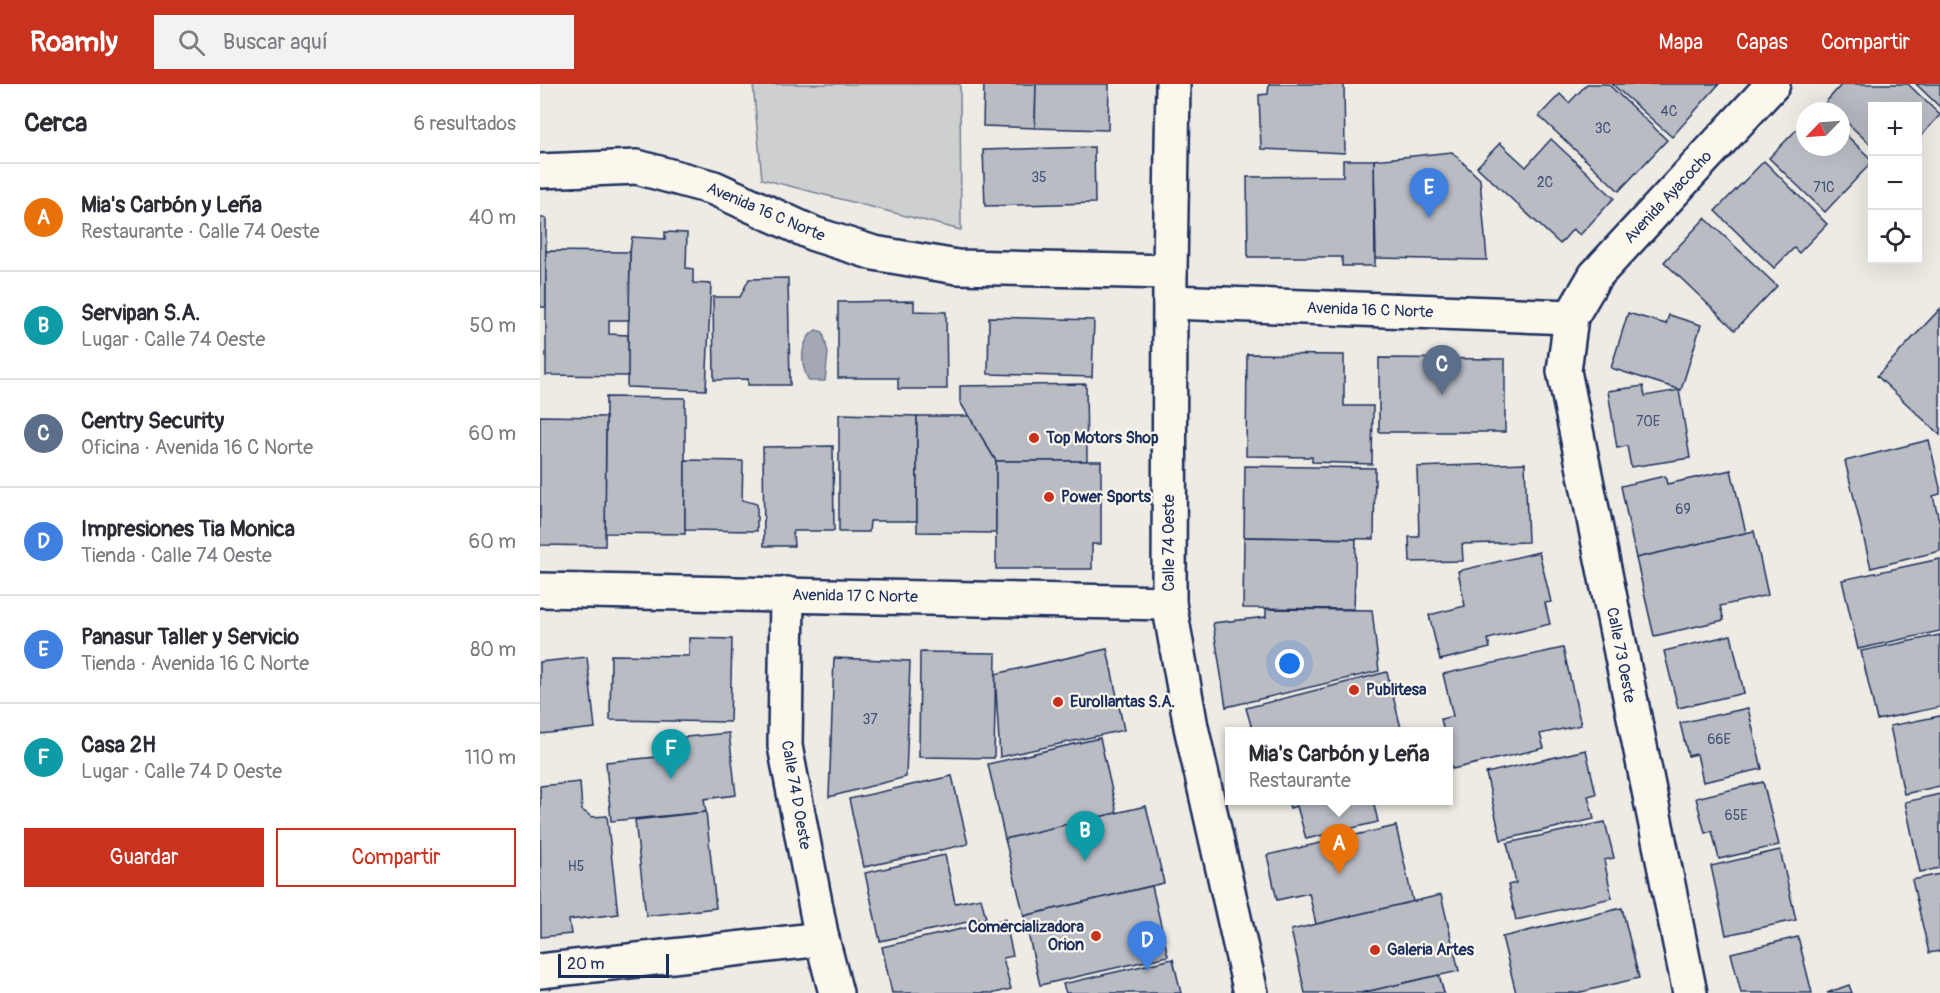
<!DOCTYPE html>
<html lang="es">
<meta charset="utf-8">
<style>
body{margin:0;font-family:Pangolin,sans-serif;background:#f2f2f3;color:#2b2b33}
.controls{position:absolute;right:18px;top:18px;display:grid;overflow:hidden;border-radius:0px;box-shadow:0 6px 24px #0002}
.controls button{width:54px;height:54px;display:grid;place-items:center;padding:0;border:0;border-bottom:2px solid #e1e1e2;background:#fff;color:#2b2b33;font:30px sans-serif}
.compass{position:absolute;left:1256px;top:18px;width:54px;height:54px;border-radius:50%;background:#fff;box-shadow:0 6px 24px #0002;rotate:245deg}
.scale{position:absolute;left:18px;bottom:15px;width:111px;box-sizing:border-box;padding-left:6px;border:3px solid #1b2f5e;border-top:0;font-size:16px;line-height:21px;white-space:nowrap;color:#1b2f5e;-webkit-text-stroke:4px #fbf7ec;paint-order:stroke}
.you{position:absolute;left:750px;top:580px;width:21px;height:21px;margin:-15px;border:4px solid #fff;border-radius:50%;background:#1a73e8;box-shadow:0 0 0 9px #1a73e833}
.badge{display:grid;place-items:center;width:39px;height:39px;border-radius:50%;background:#c8321e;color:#fff;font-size:20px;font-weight:700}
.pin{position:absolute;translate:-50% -50px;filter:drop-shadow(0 2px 3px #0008)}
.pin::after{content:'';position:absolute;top:32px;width:21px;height:18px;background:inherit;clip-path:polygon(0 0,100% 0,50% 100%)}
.popup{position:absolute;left:685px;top:643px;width:228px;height:78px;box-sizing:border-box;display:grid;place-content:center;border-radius:0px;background:#fff;filter:drop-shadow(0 2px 4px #0005);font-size:20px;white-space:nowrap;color:#7c7c81}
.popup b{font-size:22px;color:#2b2b33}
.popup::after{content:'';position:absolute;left:50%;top:100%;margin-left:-12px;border:12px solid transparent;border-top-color:#fff}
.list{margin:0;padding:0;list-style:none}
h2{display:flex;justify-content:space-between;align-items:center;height:78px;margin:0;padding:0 24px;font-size:26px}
h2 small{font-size:20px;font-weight:400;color:#7c7c81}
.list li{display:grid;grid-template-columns:39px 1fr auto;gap:18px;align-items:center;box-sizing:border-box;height:108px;padding:0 24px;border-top:2px solid #e1e1e2}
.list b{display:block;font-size:22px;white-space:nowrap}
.list p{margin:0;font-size:20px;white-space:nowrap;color:#7c7c81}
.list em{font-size:20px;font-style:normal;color:#7c7c81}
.actions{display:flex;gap:12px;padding:18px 24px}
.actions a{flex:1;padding:14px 0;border:2px solid #c8321e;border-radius:0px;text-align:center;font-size:21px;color:#c8321e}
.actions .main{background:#c8321e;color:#fff}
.icon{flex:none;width:33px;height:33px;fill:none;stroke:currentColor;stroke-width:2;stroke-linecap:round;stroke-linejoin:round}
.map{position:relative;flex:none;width:1400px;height:909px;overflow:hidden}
header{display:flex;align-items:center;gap:36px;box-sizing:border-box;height:84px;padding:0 30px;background:#c8321e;color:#fff}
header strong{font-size:28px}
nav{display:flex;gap:33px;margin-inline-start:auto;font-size:21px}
.search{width:420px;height:54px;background:#f2f2f3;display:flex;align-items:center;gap:15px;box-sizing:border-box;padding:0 21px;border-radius:0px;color:#7c7c81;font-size:22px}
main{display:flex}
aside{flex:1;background:#fff}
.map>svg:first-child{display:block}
.green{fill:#cecfcf;stroke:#747f96;stroke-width:1.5}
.water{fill:#a3a8b4;stroke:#6d7892;stroke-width:1.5}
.building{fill:#b9bcc3;stroke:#1b2f5e;stroke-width:1.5}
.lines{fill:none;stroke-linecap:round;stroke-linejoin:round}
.minor-casing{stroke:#1b2f5e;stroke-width:38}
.minor{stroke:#fbf7ec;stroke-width:33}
.poi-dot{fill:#c8321e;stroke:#fbf7ec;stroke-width:2}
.labels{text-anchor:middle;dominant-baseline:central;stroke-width:4.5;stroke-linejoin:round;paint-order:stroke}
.number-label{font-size:14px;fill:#425277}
.street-label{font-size:16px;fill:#1b2f5e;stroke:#fbf7ec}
.poi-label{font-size:16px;font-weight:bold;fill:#1b2f5e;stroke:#fbf7ec;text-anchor:start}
</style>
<header>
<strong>Roamly</strong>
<div class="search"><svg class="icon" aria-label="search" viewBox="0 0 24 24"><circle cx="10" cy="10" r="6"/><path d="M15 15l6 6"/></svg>Buscar aquí</div>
<nav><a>Mapa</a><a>Capas</a><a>Compartir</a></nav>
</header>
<main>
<aside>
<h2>Cerca<small>6 resultados</small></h2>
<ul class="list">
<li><span class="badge" style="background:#e8710a">A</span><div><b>Mia's Carbón y Leña</b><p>Restaurante · Calle 74 Oeste</p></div><em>40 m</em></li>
<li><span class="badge" style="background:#0f9aa8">B</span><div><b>Servipan S.A.</b><p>Lugar · Calle 74 Oeste</p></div><em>50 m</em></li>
<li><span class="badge" style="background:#5c6f8a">C</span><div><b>Centry Security</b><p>Oficina · Avenida 16 C Norte</p></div><em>60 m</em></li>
<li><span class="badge" style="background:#3f7fe0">D</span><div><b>Impresiones Tia Monica</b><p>Tienda · Calle 74 Oeste</p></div><em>60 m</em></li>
<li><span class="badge" style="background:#3f7fe0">E</span><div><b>Panasur Taller y Servicio</b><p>Tienda · Avenida 16 C Norte</p></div><em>80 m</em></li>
<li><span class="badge" style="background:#0f9aa8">F</span><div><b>Casa 2H</b><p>Lugar · Calle 74 D Oeste</p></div><em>110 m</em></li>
</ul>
<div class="actions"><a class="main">Guardar</a><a>Compartir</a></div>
</aside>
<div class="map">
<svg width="1400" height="909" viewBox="0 0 1400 909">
<rect width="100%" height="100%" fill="#eeebe4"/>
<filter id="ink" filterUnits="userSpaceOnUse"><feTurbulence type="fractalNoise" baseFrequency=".0167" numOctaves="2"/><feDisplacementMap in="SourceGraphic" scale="12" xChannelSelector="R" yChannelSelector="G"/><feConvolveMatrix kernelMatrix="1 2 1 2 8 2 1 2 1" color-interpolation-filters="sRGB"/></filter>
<g filter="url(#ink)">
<path class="green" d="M213,0H420L421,146L222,95Z"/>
<path class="water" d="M276,246L283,248L288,269L285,297H269C260,281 259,257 276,246Z"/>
<g class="building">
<path d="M444,0H496L495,44L443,42Z"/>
<path d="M496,0H569L568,46L495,44Z"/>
<path d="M729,0H804L805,69L721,65L719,11L728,10Z"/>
<path d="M1047,0H1068L1127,56L1079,107L999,32L1020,10L1029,19Z"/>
<path d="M1072,0H1179L1132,53Z"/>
<path d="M1302,0H1368L1400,31L1382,51L1378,47V22H1332V62L1301,33V27H1294L1285,19Z"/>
<path d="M1376,0H1400V23Z"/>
<path d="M1265,37V63H1301V46L1332,76V78L1285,128L1229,74Z"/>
<path d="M1011,55L1074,114L1040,151L1033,145L1020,160L937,83L960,59L986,83Z"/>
<path d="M554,63L555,119L445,122L443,66Z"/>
<path d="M912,68L940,95L947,176L836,174L834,76Z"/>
<path d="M803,76H834L835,182H802V173H708L707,93L803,92Z"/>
<path d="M1224,77L1287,140L1259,169L1254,164L1234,184L1175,127Z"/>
<rect x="0" y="134" width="6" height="89"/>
<path d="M1165,134L1237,202L1195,246L1124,178Z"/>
<path d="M125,148L147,149L146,184L153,185V199L171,200L166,306L87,303L90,168L92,153L125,155Z"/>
<path d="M6,167L90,168L89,236H69V250L88,251V292L6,291Z"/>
<path d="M248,194L250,301H208V295L174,296L173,213H200L209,195Z"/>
<path d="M374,217V227L406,228L407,305H358V294H298V218Z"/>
<path d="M1400,225V351L1337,292Z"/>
<path d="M1088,229L1126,240L1129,231L1161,241L1141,306L1071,284Z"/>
<path d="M449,233L554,236L552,293L448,290Z"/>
<path d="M707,270L804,271V322H833L832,380L772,378V373L706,372Z"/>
<path d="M839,274L965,275V348H839Z"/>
<path d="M546,300L547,377H456L420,318V302Z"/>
<path d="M1103,302L1105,312L1139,306L1150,374L1091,383L1087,362L1077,364L1068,307Z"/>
<path d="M66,313L145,314V450L65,449Z"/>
<path d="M299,330L377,332V437H330L329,448H299Z"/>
<path d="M0,332L66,333L65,462L0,461Z"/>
<path d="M377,332H429L456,377V449L377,448Z"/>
<path d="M1389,356L1400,404V410L1393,412L1400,440V467L1331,484L1305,377Z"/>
<path d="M293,362L294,447H253L254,462H224L223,363Z"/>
<path d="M145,376L203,377L202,416L217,420V447L145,446Z"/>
<path d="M456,377H561V460H552V485H456Z"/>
<path d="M985,379L988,458L922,460L923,477L870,478L869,453H879L877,383Z"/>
<path d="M705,382L835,384L834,455L704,453Z"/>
<path d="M1191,386L1206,449L1096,474L1081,402L1125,392L1127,400Z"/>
<path d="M1214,447L1228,511L1180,522L1184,536L1114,552L1096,474Z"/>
<path d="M704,453L816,455L814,525L703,524Z"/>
<path d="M999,468L1011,518L1005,519L1010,540L948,555L950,564L900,576L889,531L925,522L918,487Z"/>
<path d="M1400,475V547L1318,565L1302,496Z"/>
<path d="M726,525L832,526L839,587L686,623L673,539L726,533Z"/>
<path d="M1191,551L1204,609L1138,624L1124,567Z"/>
<path d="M1400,551V623L1337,636L1321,567Z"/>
<path d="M149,554L192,555L190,638L70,636L71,571L149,572Z"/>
<path d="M1023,564L1041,641L1000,650L1004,664L912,685L908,668V648H904L901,635L913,632L903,590Z"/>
<path d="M567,565L584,646L460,673L455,590Z"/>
<path d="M380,568L456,569L454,674L379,673Z"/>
<path d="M47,573L55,644L0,650V578Z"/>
<path d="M294,574L370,577L366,693L289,713Z"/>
<path d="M847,588L862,648H713L706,624Z"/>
<path d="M1208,624L1222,685L1163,698L1157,670L1148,672L1140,639Z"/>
<path d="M1400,632V702L1364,710L1350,642Z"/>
<path d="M189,649L196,711L164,715L166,728L71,737L66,678L137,671L136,654Z"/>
<path d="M560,654L577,729L465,755L448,680Z"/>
<path d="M1046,666L1056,710L1048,712L1054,735L961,756L946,689Z"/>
<path d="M412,692L428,760L324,783L309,715Z"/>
<path d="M40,698L42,726L52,733L67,732L78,830L29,836L31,850L1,853L0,702Z"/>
<path d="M1223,698L1239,761L1179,775L1172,747L1165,749L1156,714Z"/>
<path d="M1400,710V784L1380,788L1365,718Z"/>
<path d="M748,716H833L838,738L766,755L757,722L750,724Z"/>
<path d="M606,722L624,799L484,832L465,755Z"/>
<path d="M166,728L176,824L106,832L95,736Z"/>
<path d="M1065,738L1074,774L1064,776L1072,814L976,836L968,801L976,799L967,759Z"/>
<path d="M856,742L873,818L776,840L769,809L737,816L727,771Z"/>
<path d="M1240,766L1256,836L1186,851L1171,782Z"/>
<path d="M405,771L415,819L441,814L446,834L340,857L325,789Z"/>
<path d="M1400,790V867L1389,869L1372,796Z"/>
<path d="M612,802L628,872L500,901L484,832Z"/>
<path d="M901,811L919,887L821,909H765L751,846Z"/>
<path d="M1082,824L1099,894L1037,909H976L962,853Z"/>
<path d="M465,835L473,872L463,874L471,905L455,909H352L342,863Z"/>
<path d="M1258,853L1272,909H1201L1191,869Z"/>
<path d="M633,875L641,909H526L523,900Z"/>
<path d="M899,891L904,909H821Z"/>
<path d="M1309,901L1312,909H1287Z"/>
</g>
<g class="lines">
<g class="minor-casing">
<g id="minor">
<path d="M633,0L630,188L629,519L651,643L711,909"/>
<path d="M0,87L97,83L174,104L274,150L334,169L417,183L630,188"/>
<path d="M630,218L1031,233"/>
<path d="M0,506L629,519"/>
<path d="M247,510L245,662L282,855L296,909"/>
<path d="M0,887L282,855"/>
<path d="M1150,909L1024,287L1031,233L1055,192L1233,0"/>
</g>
</g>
<use href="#minor" class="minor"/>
</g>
</g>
<g class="poi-dot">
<circle cx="494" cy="354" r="6"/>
<circle cx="509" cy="413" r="6"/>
<circle cx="814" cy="606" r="6"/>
<circle cx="518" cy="618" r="6"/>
<circle cx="556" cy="852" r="6"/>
<circle cx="835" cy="866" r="6"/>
</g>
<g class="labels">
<g class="number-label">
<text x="1129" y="27">4C</text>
<text x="1063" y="44">3C</text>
<text x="499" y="93">35</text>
<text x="1005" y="98">2C</text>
<text x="1284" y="103">71C</text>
<text x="1108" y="337">70E</text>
<text x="1143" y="425">69</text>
<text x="330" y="635">37</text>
<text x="1179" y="655">66E</text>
<text x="1196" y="731">65E</text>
<text x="36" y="782">H5</text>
</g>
<g class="street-label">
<text transform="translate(1128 113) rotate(-47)">Avenida Ayacocho</text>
<text transform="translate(226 128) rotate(23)">Avenida 16 C Norte</text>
<text transform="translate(830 226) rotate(2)">Avenida 16 C Norte</text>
<text transform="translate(629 459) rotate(-90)">Calle 74 Oeste</text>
<text transform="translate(315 512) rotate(1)">Avenida 17 C Norte</text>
<text transform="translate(1081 571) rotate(79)">Calle 73 Oeste</text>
<text transform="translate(256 711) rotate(80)">Calle 74 D Oeste</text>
</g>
<g class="poi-label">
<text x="506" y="354">Top Motors Shop</text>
<text x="521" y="413">Power Sports</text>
<text x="826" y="606">Publitesa</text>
<text x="530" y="618">Eurollantas S.A.</text>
<text x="544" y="843" text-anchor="end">Comercializadora<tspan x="544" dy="18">Orion</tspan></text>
<text x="847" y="866">Galeria Artes</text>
</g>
</g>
</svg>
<div class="controls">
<button>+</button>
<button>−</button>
<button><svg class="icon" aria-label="locate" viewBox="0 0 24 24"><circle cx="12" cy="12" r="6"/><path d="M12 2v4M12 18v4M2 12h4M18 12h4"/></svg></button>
</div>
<svg class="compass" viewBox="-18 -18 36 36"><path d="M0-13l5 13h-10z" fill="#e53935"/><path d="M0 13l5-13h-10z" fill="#7c7c81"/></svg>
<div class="scale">20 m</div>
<div class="you"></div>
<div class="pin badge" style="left:799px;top:790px;background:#e8710a">A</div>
<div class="popup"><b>Mia's Carbón y Leña</b>Restaurante</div>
<div class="pin badge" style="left:545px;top:777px;background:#0f9aa8">B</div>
<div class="pin badge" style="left:902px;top:311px;background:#5c6f8a">C</div>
<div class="pin badge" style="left:607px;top:887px;background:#3f7fe0">D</div>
<div class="pin badge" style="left:889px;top:134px;background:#3f7fe0">E</div>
<div class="pin badge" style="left:131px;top:695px;background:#0f9aa8">F</div>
</div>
</main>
